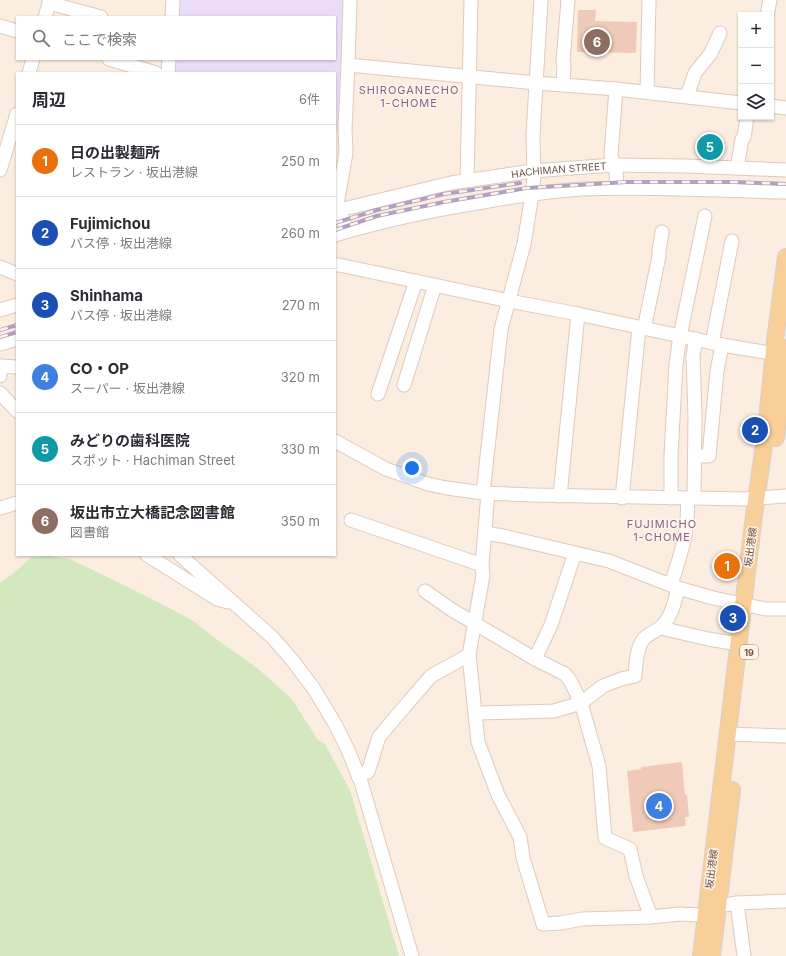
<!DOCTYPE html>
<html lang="ja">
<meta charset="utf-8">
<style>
body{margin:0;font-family:Inter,"Noto Sans JP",sans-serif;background:#f7f7f7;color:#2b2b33}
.controls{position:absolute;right:12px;top:12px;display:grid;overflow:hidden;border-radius:0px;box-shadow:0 1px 3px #0004}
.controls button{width:36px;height:36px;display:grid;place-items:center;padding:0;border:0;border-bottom:1px solid #e1e1e2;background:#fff;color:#2b2b33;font:20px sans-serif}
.you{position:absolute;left:412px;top:468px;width:14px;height:14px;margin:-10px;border:3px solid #fff;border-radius:50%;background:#1a73e8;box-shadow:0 0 0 6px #1a73e833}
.badge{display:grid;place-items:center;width:26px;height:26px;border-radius:50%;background:#b45309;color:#fff;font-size:13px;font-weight:700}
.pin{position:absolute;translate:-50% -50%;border:2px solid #fff;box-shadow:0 1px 4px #0006}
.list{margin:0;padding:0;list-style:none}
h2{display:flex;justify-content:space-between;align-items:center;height:52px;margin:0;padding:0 16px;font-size:17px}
h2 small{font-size:13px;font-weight:400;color:#7c7c81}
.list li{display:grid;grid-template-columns:26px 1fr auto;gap:12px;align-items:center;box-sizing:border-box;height:72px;padding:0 16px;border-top:1px solid #e1e1e2}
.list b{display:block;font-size:15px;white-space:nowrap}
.list p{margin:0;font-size:13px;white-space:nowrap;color:#7c7c81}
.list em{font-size:13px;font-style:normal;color:#7c7c81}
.icon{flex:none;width:22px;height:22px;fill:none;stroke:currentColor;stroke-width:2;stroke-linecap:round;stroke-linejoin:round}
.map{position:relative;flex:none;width:786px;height:956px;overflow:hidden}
.search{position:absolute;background:#fff;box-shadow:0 1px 3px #0004;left:16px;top:16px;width:320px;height:44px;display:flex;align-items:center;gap:10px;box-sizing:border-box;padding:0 14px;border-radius:0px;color:#7c7c81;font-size:15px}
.panel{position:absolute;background:#fff;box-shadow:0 1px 3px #0004;left:16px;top:72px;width:320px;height:484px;border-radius:0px}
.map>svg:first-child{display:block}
.education{fill:#ebddf7}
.green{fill:#d3e8bf}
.building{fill:#f0cab8}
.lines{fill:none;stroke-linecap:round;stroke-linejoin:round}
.minor-casing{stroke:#dfcabc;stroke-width:15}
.major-casing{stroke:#d7cfcc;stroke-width:18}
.minor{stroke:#fff;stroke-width:13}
.major{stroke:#f8ce99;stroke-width:16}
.rail-casing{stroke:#b0a0c3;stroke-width:4}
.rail{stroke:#fef3e5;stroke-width:2.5;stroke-dasharray:8;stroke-linecap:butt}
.labels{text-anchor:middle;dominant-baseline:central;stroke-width:3;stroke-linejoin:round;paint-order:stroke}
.shield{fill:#fef3e5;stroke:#9b8377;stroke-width:1}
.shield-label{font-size:9px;font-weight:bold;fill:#715348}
.street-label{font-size:10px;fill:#715348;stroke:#fef3e5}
.neighbourhood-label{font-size:11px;letter-spacing:1px;fill:#806494;stroke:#fef3e5}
</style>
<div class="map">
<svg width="786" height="956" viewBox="0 0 786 956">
<rect width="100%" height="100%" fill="#fbeee0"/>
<path class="education" d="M179,0H345L340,131L335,130V73H171L172,59H335V17H175Z"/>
<path class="green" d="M49,556L70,559L140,593L192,620L215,638L257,668L291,698L318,740L325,744L350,790L399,956H0V582L10,576L32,557Z"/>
<g class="building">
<path d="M578,10H596L595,21L637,22L636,53L577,52Z"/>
<path d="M702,139L718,140L717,155L701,154Z"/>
<path d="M682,762L685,795L687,794L689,817H685L686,826L633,832L627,771L641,769V767Z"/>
</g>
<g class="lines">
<g class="minor-casing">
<g id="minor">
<path d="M350,0L348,65L536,83L616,89L741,103"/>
<path d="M49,3L101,17"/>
<path d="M767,15L770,0"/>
<path d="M45,17L50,0"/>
<path d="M172,17L173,0"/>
<path d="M0,26L17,31"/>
<path d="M109,59L156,73"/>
<path d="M29,73L33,59"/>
<path d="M168,73L169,59"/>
<path d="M563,85L564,64L563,61L568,0"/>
<path d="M616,89L611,155L616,172L617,188"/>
<path d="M647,92L649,0"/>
<path d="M687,96L695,73L711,53L720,33"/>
<path d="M771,106L786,108"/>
<path d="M737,168L742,139L744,137L747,117"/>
<path d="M0,170L17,114"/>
<path d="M467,180L471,0"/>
<path id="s1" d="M335,211L451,183L533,171L613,165L686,166L786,170"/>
<path d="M347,231L337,204L346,153L345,129L348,65"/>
<path d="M335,235C384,220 433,210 483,202C516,196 549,191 583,189C651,186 718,191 786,192"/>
<path d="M335,265H339L509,301L578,314L722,345L782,355"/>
<path d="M0,267L17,274"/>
<path d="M0,310L17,305"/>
<path d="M644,329L659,256V251L662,232"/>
<path d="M712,343L732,241"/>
<path d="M0,344L17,339"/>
<path d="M0,376L1,366L16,367"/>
<path d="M404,385L435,285"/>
<path d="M0,393L17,411"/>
<path d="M378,394L416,281"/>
<path d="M335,441L386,469L428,484L447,488L483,493L532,495L745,499L786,496"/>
<path d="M695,456H709L717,371L722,345"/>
<path d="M483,493L501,329L524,244L532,194L534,177L533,136L541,0"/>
<path d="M488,493L482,565L483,575L469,655L478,742L498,795L520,837L523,858L543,924L561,923L582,919L651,917L680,914L697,915L706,914L718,906L737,903L786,901"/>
<path d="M560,496L578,314"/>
<path d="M622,498L639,328"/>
<path d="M671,498V455L676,364L680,336L705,216"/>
<path d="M694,498L695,417L693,355L696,339"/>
<path d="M0,508L17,503"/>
<path d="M351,520L482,565"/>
<path d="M485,533L503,536L609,561L678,588L713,598L766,609H786"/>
<path d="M147,555L217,599L228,602L230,601"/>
<path d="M180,555L272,637L293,661L314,689L335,724L348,750L361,782L412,956"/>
<path d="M671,585C680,555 690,531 687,498"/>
<path d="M425,591L452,610L535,659L565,674L571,682L581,703L599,766L605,838L630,849L636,876L651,917"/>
<path d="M661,628L708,639L739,644"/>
<path d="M535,659L551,625L575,553"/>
<path d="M476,713L554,711L581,703L603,686L621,679L635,676C636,665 636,649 643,640C648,633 658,631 663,625C672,615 675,601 678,588"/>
<path d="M728,734L786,736"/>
<path d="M358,776L368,772L379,737L400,712L431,676L469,655"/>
<path d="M737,903L744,956"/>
</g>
</g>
<g class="major-casing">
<g id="major">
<path d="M776,438L786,348"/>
<path d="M701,956L754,515L766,431L775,341L786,257"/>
<path d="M712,956L732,790"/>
</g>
</g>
<use href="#minor" class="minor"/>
<use href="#major" class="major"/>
<g class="rail-casing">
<g id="rail">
<path d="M335,223L377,210L444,194L520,183"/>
<path d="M335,230L377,216L444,202L527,188L627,182H735L786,184"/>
<path d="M0,330L17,325"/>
<path d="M0,337L17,332"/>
</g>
</g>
<use href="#rail" class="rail"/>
</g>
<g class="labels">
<rect class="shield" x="740" y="645" width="18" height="14" rx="3"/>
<g class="shield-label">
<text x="749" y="652">19</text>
</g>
<g class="street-label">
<text stroke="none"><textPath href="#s1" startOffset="228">HACHIMAN STREET</textPath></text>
<text transform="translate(750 547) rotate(-83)">坂出港線</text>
<text transform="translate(711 869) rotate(-83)">坂出港線</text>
</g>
<g class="neighbourhood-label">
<text x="409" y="90">SHIROGANECHO<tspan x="409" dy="13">1-CHOME</tspan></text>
<text x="662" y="524">FUJIMICHO<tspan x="662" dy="13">1-CHOME</tspan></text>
</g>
</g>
</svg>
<div class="controls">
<button>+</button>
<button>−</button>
<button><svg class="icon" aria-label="layers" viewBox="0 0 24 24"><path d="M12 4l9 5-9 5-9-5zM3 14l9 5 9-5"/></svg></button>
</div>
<div class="you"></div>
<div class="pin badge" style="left:727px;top:566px;background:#e8710a">1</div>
<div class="pin badge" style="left:755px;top:430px;background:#1a4fb4">2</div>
<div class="pin badge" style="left:733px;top:618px;background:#1a4fb4">3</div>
<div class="pin badge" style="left:659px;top:806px;background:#3f7fe0">4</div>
<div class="pin badge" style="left:710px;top:147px;background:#0f9aa8">5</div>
<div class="pin badge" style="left:597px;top:42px;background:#8d6e63">6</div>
<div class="search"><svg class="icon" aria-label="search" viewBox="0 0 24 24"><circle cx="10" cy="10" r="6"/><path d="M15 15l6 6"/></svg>ここで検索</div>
<section class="panel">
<h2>周辺<small>6件</small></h2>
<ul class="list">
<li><span class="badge" style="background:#e8710a">1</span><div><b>日の出製麺所</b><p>レストラン · 坂出港線</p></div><em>250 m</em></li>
<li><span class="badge" style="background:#1a4fb4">2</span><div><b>Fujimichou</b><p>バス停 · 坂出港線</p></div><em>260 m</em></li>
<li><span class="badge" style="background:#1a4fb4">3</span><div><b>Shinhama</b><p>バス停 · 坂出港線</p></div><em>270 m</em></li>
<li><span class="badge" style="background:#3f7fe0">4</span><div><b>CO・OP</b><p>スーパー · 坂出港線</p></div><em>320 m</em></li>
<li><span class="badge" style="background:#0f9aa8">5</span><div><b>みどりの歯科医院</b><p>スポット · Hachiman Street</p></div><em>330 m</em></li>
<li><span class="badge" style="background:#8d6e63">6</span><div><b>坂出市立大橋記念図書館</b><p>図書館</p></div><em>350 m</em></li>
</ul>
</section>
</div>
